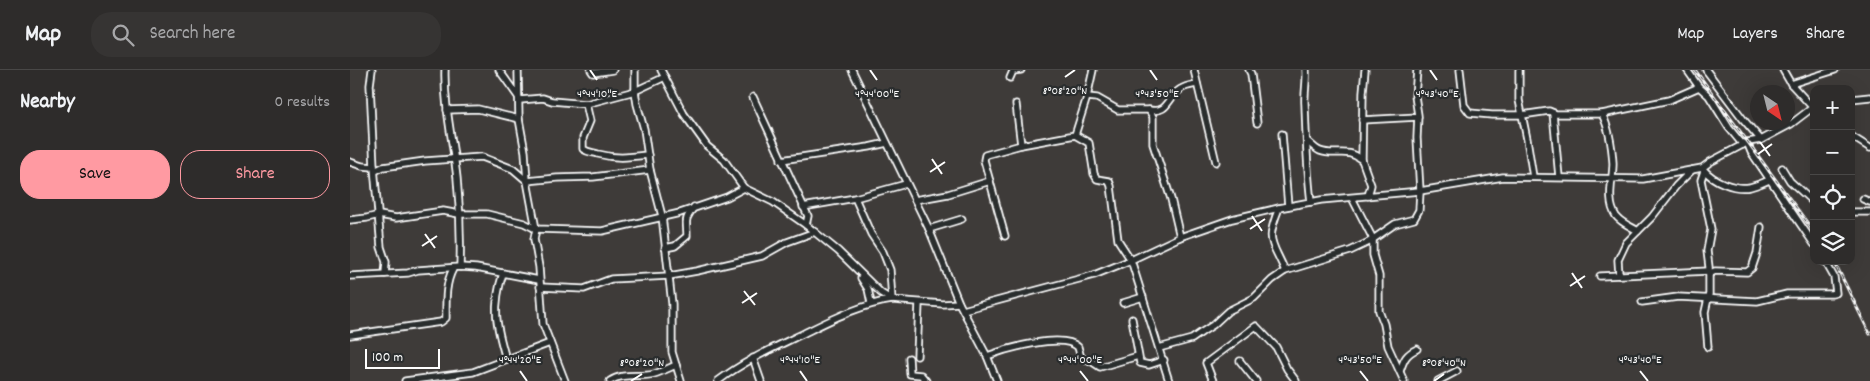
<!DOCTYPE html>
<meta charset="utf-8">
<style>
body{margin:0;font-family:Dekko,sans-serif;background:#363433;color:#f1f3f6}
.controls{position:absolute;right:15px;top:15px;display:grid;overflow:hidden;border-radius:10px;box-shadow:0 5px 20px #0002}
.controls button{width:45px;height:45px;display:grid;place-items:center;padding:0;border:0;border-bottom:1px solid #494847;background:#2e2c2b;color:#f1f3f6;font:25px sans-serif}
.compass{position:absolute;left:1400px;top:15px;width:45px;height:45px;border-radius:50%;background:#2e2c2b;box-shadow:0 5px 20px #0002;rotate:145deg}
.scale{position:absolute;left:15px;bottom:12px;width:75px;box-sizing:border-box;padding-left:5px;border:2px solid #fff;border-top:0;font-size:14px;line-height:18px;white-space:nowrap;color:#fff;-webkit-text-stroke:4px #2a2d2e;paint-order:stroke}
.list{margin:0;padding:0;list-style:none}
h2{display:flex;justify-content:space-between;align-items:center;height:65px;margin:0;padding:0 20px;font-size:21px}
h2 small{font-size:16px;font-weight:400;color:#a7a7a9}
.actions{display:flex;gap:10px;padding:15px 20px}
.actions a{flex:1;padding:11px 0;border:1px solid #ff9aa2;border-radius:20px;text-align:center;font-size:18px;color:#ff9aa2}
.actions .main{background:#ff9aa2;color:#111}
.icon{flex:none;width:28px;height:28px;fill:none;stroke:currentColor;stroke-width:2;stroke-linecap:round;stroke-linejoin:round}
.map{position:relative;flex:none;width:1520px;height:311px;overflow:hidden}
header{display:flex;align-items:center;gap:30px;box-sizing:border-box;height:70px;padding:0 25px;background:#2e2c2b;border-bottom:1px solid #494847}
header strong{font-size:24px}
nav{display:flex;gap:28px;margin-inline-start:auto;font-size:18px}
.search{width:350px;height:45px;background:#363433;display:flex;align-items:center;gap:12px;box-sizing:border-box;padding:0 18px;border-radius:20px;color:#a7a7a9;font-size:19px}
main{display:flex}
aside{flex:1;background:#2e2c2b}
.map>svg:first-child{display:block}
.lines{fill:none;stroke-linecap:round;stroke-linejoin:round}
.minor-casing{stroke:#fff;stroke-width:9}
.minor{stroke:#2a2d2e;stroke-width:5.5}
.rail-casing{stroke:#fff;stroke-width:3}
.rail{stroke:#2a2d2e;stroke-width:1;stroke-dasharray:4;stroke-linecap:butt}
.ticks{fill:none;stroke:#fff;stroke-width:2}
.ticks-label{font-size:12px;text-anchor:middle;fill:#fff;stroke:#2a2d2e;stroke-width:4.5;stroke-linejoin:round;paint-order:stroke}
</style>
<header>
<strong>Map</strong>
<div class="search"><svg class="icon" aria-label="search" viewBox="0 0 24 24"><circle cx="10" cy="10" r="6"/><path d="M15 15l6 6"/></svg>Search here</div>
<nav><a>Map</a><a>Layers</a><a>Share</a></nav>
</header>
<main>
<aside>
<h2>Nearby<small>0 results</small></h2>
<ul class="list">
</ul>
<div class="actions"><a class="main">Save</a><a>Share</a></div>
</aside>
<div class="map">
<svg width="1520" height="311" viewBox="0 0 1520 311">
<rect width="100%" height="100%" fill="#3e3b39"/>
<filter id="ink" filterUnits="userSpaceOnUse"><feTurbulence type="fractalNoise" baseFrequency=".02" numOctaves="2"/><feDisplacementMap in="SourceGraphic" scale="10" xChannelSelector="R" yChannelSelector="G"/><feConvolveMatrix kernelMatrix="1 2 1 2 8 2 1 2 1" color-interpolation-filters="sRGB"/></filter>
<g filter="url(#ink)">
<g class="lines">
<g class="minor-casing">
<g id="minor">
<path d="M22,0L20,15L24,97L31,177L36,192L35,204"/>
<path d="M95,0C94,36 103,72 107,108C110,138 111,167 110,197"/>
<path d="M149,0L169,28"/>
<path d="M168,0L169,49L175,82L177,111L186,159L184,169L189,197L193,254L215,311"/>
<path d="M241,0L243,3L263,0"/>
<path d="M311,0L334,44L357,76L374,90L394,118L423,132L456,155L488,181L531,223L542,230L593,234L609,233"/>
<path d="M502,0L579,159L609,233L637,286L647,311"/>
<path d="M844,0L866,92"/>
<path d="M899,0L901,4L907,53"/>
<path d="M956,0C957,12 954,23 955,35C956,67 957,100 961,132"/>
<path d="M1015,0L1013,22L1012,90L1021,115L1018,126"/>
<path d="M1110,0L1114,35L1120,43L1142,45H1172L1199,41L1206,44H1252L1319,30L1349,17"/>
<path d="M1169,0V30L1177,69L1183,107"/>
<path d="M1337,0L1349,17L1359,26L1379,58L1393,75"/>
<path d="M1356,0L1393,49L1411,70"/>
<path d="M1433,0L1441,14L1464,39"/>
<path d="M315,7L285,21L287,34L294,59L300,100L312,146L322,234V282L331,311"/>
<path d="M660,8L663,1L671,0"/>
<path d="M1441,14L1485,0"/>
<path d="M403,27L458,146L456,155"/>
<path d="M737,27L747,28L768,40H799L803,47V74L821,129L830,167"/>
<path d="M1501,29L1520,27"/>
<path d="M170,30L193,28L202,31L236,34L285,21V0"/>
<path d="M236,34L240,51L233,68V79C239,83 242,82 248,84C266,89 280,87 298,85"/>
<path d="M666,34L671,75"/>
<path d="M97,40L128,39L169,49"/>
<path d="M799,40C819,44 817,27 831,19C835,16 842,15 847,14"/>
<path d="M1203,43L1209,107"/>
<path d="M1252,44C1259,58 1262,77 1263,93C1263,110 1256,131 1266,146C1271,153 1282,157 1288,161"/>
<path d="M1012,50L1068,47"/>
<path d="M932,64L938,136"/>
<path d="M725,65L739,73L744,104L747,109L759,111L761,116L768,170L781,190L819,311"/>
<path d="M1501,66L1520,78"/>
<path d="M957,71C961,74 965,79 970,81C986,87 997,77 1012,90"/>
<path d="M1397,72L1401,82L1464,174"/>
<path d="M431,90L519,77L537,73"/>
<path d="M0,92L12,96L24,97"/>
<path d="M1432,98L1440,111L1464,133"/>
<path d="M1353,99C1363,111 1384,120 1400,117C1407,115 1413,113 1419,110"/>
<path d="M25,101L33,97L75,91L132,87L163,99L177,111L207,108L243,107L300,100"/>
<path d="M1354,101L1351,110L1361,159L1357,181L1359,197V224L1355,242L1358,277"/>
<path d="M1002,128L1023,169V185L1029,206V241L1034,254L1038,276L1054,311"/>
<path d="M1513,129L1520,132"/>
<path d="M565,130L598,124L640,111"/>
<path d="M453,137L505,128L556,114"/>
<path d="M929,138C915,173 922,170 935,201"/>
<path d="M1501,142H1520"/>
<path d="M0,150L17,148L29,145L46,148L93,141L109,144H137L174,153L186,159L252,161L330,143L377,127L394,118"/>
<path d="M579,159L612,149"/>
<path d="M655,166L634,90L635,85L671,75L725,65L737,27L743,0"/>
<path d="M315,178L325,176L337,166C337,150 333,152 344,137"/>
<path d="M153,203C142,238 146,255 156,289"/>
<path d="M1359,204L1365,201L1397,202L1402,198L1407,183L1411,157"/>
<path d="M1269,205L1268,190L1276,173L1302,147L1326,116L1342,100"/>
<path d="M0,206L58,203L68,200L110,197L126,198L189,210"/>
<path d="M1250,206L1359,201"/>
<path d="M511,208L518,219L521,233"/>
<path d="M190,217L234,219L261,209L319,206L347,201L412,186L437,172L465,162"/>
<path d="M1292,232L1328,227L1407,231L1437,224H1482L1486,223L1484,207L1475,191"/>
<path d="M773,233L793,227"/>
<path d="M613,240L744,205L781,190L830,167L882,149L929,138L971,130L1070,121L1153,107L1293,109L1352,98L1360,92L1398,72L1411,70L1441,54L1462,38"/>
<path d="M782,249L790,293L799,295L814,290"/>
<path d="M0,265L91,252L96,248C96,231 95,214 103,199"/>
<path d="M809,278L842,269L852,262L863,255L878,241L904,228L922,210L935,201L1000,181L1019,172L1045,154L1064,149L1069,140L1070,121L1067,68L1068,45L1065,26L1067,0"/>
<path d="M567,286L569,233"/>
<path d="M637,286C656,279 713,262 728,277L731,288L741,291L750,297L788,286"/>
<path d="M403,288L411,311"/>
<path d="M559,288L560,304L571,305L576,311"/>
<path d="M890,291L906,311"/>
<path d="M1050,301C1054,289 1056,284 1067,279"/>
<path d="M55,311L123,302L200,273"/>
<path d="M260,311C274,302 289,308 304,304C311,302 319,298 326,295"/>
<path d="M368,311C393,292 421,279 448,266C479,251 508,235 542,230L540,200L533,182L521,164L505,128"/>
<path d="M863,311L856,293L906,256L926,277L937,299L946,311"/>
<path d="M1088,311L1107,301"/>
</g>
</g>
<use href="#minor" class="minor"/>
<g class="rail-casing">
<g id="rail">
<path d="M1345,0L1464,162"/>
<path d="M1484,191L1520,264"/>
</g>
</g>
<use href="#rail" class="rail"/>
</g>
</g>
<path class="ticks" d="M240,0L247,10M520,0L527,10M800,0L807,10M1080,0L1087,10M715,7L725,0M1410,72L1420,86M1408,84L1422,74M582,89L592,104M580,102L595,92M902,146L912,161M900,159L915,149M75,164L85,178M72,176L87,166M1222,203L1232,218M1220,216L1235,206M394,221L405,235M392,233L407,223M170,301L177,311M450,301L457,311M730,301L738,311M1010,301L1018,311M1290,301L1298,311M281,311L292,304M1084,311L1094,304"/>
<g class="ticks-label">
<text x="715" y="24">8°08'20"N</text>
<text x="247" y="27">4°44'10"E</text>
<text x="527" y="27">4°44'00"E</text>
<text x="807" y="27">4°43'50"E</text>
<text x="1087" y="27">4°43'40"E</text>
<text x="170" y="293">4°44'20"E</text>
<text x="450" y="293">4°44'10"E</text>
<text x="730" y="293">4°44'00"E</text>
<text x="1010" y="293">4°43'50"E</text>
<text x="1290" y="293">4°43'40"E</text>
<text x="292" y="296">8°08'20"N</text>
<text x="1094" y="296">8°08'40"N</text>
</g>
</svg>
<div class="controls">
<button>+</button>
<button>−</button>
<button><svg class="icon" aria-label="locate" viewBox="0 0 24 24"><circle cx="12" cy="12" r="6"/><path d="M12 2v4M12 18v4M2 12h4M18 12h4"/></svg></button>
<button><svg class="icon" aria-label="layers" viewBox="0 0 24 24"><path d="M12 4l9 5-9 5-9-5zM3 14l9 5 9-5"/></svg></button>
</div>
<svg class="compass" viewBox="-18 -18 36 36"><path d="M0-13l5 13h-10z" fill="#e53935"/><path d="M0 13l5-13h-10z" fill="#a7a7a9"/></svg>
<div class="scale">100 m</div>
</div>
</main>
